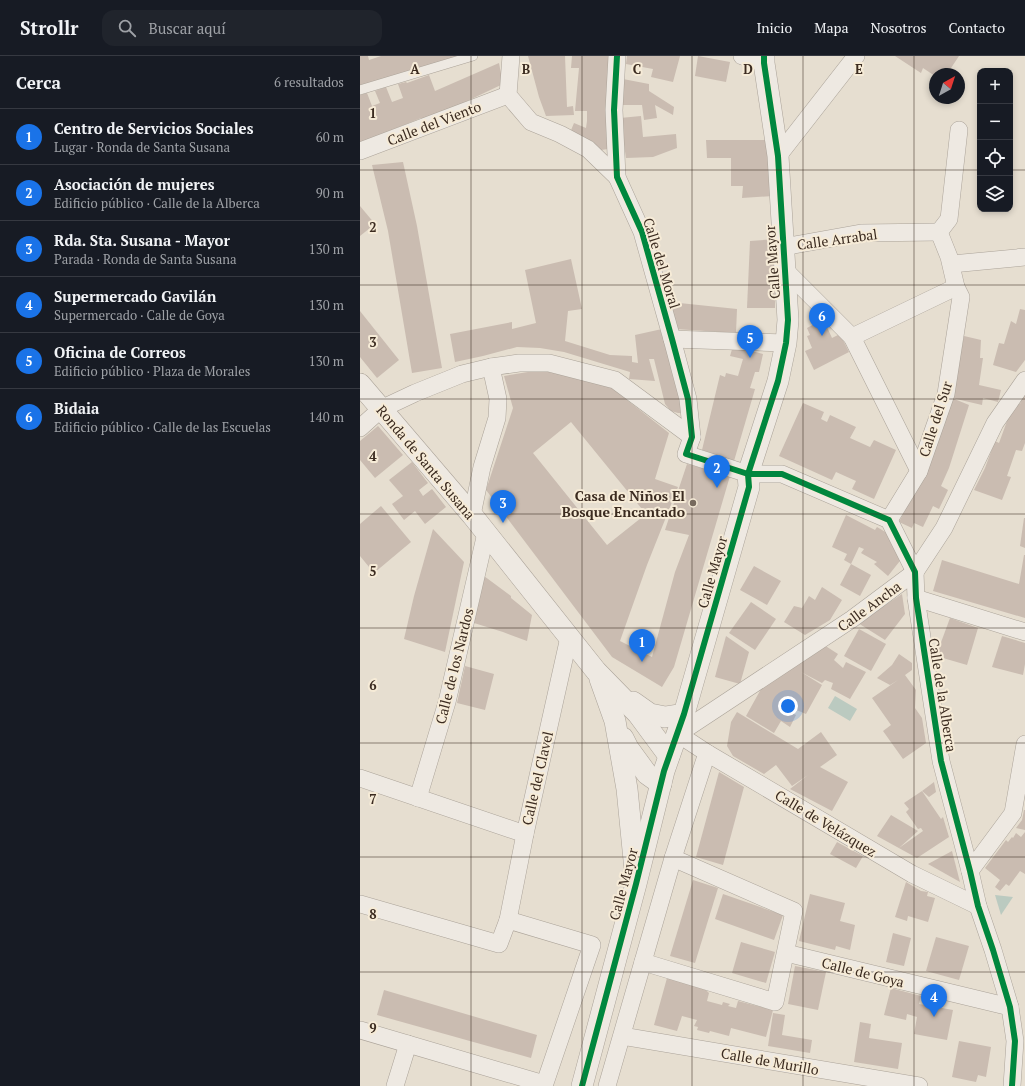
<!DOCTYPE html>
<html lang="es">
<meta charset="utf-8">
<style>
body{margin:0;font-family:"PT Serif",serif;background:#20242c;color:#f1f3f6}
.controls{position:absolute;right:12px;top:12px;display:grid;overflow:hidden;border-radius:8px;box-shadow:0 2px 6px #0003}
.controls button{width:36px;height:36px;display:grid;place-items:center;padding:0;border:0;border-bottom:1px solid #363941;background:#171b24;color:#f1f3f6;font:20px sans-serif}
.compass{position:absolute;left:569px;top:12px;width:36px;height:36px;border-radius:50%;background:#171b24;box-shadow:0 2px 6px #0003;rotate:39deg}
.you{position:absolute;left:428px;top:650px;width:14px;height:14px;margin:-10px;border:3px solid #fff;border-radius:50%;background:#1a73e8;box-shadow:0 0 0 6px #1a73e833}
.badge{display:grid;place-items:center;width:26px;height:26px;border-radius:50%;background:#1a73e8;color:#fff;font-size:13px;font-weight:700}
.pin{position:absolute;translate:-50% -33px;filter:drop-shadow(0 1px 2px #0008)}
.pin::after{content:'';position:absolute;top:21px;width:14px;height:12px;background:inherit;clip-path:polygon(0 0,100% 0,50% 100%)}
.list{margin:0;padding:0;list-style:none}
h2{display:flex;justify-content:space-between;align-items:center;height:52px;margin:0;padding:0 16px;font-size:17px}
h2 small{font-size:13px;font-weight:400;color:#9ea1a6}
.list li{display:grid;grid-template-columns:26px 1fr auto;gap:12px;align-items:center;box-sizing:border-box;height:56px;padding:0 16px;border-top:1px solid #363941}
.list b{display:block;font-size:15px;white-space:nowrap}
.list p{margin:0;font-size:13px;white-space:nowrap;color:#9ea1a6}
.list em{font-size:13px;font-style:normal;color:#9ea1a6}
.icon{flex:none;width:22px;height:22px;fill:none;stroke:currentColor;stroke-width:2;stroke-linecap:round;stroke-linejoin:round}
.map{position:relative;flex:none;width:665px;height:1030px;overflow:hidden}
header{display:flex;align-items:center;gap:24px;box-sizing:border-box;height:56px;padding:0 20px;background:#171b24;border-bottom:1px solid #363941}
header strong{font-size:19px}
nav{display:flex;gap:22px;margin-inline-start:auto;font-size:14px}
.search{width:280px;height:36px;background:#20242c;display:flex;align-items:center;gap:10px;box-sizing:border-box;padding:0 14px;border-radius:12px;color:#9ea1a6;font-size:15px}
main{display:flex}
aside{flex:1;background:#171b24}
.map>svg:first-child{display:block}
.water{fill:#bbcac0}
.building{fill:#cabcb1;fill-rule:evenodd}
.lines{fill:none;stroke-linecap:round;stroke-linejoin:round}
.service-casing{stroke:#aba399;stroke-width:10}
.minor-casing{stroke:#aba399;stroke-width:18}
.tertiary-casing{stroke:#aba399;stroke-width:22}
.service{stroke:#eee9e2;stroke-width:9}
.minor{stroke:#eee9e2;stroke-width:17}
.tertiary{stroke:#eee9e2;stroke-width:21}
.cycleway-casing{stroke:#f6ebd7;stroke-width:8}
.cycleway{stroke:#00873e;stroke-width:6}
.grid{fill:none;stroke:#3b2b20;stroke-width:1;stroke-opacity:0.55}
.poi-dot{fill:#776a5e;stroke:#f6ebd7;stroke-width:1.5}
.labels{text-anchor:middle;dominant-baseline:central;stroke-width:4;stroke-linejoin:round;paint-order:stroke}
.street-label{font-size:14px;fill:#3b2b20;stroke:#f6ebd7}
.poi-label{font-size:14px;font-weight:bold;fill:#3b2b20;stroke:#f6ebd7;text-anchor:end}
.grid-label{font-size:13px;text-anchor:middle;font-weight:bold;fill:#3b2b20;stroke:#f6ebd7;stroke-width:4;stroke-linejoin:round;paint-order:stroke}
</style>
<header>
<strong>Strollr</strong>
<div class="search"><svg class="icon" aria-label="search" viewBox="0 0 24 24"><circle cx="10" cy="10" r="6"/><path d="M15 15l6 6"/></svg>Buscar aquí</div>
<nav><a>Inicio</a><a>Mapa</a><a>Nosotros</a><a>Contacto</a></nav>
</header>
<main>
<aside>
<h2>Cerca<small>6 resultados</small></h2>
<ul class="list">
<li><span class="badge">1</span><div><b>Centro de Servicios Sociales</b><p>Lugar · Ronda de Santa Susana</p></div><em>60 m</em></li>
<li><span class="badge">2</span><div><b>Asociación de mujeres</b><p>Edificio público · Calle de la Alberca</p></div><em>90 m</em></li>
<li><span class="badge">3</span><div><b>Rda. Sta. Susana - Mayor</b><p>Parada · Ronda de Santa Susana</p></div><em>130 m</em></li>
<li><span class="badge">4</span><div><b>Supermercado Gavilán</b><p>Supermercado · Calle de Goya</p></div><em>130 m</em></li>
<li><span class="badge">5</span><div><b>Oficina de Correos</b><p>Edificio público · Plaza de Morales</p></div><em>130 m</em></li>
<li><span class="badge">6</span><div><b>Bidaia</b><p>Edificio público · Calle de las Escuelas</p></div><em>140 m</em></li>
</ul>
</aside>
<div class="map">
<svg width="665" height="1030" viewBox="0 0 665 1030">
<rect width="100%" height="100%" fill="#e6ded0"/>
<g class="water">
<path d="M475,640L497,653L490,665L468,652Z"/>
<path d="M635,839L653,841L641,859Z"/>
</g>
<g class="building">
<path d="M0,0H8L9,4L21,0H102L0,31Z"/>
<path d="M168,0H205L207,51L213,50L214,59L186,60L179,41Z"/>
<path d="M212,0H250L248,93L241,94L209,79L214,67L226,72L227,65V55H215L219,12H211Z"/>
<path d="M267,0H320L313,26L291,21L293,13L266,8Z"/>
<path d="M338,0L370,6L366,26L335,20Z"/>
<path d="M535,0H599L587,18H575V20L563,12L561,17Z"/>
<path d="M139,7L143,28L103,47L104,50L62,65L61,62L22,78L0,89V39L7,37L12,50L20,47L15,35L26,31L32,46L43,42L38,28L46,26L47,27L69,19L75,35Z"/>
<path d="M263,23L289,28V35L314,51L313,59L295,49L297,62L284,64L282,49H262Z"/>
<path d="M281,60L283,81L316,78L317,92L293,101L266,102L260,62Z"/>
<path d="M346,84H409L413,140L382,142L383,130H371V102H347Z"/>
<path d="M43,106L57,170L82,312L52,317L28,175L12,109Z"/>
<path d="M0,150L15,168L0,180Z"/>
<path d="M416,183L415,252H387L390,185Z"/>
<path d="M211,203L222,253L208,255L205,285L250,299L272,300V306L278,307L275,279L302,273L324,357H318L311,355L305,348L294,303H289L295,325L269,323L270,316L204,296L180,292L157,291L123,300L95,306L90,278L152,266V273L176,267L165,214Z"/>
<path d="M310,246L377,253L376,277L315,273Z"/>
<path d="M660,253L665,254V304L656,316L633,309L639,287L644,288L651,265L656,268Z"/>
<path d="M0,255L39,304L17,322L0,301Z"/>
<path d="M460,265L463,273L467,271L472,282L480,278L489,296L454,314L445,295L452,292L447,280L450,279L447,272Z"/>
<path d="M604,280L621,284L620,302H623L619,329L641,334L638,346L623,342L622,349L592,342Z"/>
<path d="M373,290L403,298L399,316H395L390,332L395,333L374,405L342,394L360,319L365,321L366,317L378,320L383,303L370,300Z"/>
<path d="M180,314L248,329L309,377L295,423L318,431L287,509L260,585L292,601L315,516L329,479L305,474L327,408L370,420L314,611L302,631L252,601L126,434L153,352L144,320ZM211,366L286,458L247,489L173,397Z"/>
<path d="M665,332V387L662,395L656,394L647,420L651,421L642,444L614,434L625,412L635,385L639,387L654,346L660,348Z"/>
<path d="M592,342L609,349L589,412L581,430L588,434L579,453L573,450L563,471L554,467L552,472L539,466L562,421Z"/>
<path d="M443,347L464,356L461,363L467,366L470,359L496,371L490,382L510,391L514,384L536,394L514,443L492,433L496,425L476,416L472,424L419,400Z"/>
<path d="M18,370L43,399L15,422L0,404V385Z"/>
<path d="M52,406L68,427L59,434L63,440L72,433L86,451L65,468L55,455L44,464L32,448L43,440L29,424Z"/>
<path d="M21,450L51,486L14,517L0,500V468Z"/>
<path d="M486,459L515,474L517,471L532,480L543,501L528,520L514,508L517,506L501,497L504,493L499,491L491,508L484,504L487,498L472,491Z"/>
<path d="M664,462H665V492L660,490Z"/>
<path d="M73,473L104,506L85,596L44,583L54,540Z"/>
<path d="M664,499H665V562L573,535L582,504L659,528Z"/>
<path d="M491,508L511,519L500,540L480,529Z"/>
<path d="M394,510L421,525L407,549L380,534Z"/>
<path d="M124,520L151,540V542L172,559L167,585L143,576L114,567Z"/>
<path d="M462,531L482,544L470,564L445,579L424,566L434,550L442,552L449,540L455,544Z"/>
<path d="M542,538L545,558L525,584L498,567Z"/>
<path d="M391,546L416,563L395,594L369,577Z"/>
<path d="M590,562L618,572L607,609L576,600Z"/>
<path d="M499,573L526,588L511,615L484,600Z"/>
<path d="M366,580L389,596L380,628L355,621Z"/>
<path d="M642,580L665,587V608L663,619L632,611Z"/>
<path d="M464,589L478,598L474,604L483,612L486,606L506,616L490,643L471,633L473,627L465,624L462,627L441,616L462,629L446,658L434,653L432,657L436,659L430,671L421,665L414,677L386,660L401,633Z"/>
<path d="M539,598L552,607V614L545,619L556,634L555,652L562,662L566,687L543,703L523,675L531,669L512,642L538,624L530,629L517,622L532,609Z"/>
<path d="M105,610L134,618L125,654L97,647Z"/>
<path d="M377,656L438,693L461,676L477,699L460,711L488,726L472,755L430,733L448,719L432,730L416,709L404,718L373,700L367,690L371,666Z"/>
<path d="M359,716L384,731L363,809L336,801Z"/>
<path d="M574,726L576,736L569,741L562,735Z"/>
<path d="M562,735L581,763L583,761L589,781L557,802L517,780L531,759L558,775L539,792L563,775L561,772L558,773L546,756L549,753L544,747Z"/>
<path d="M664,754H665V774L656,772L662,764Z"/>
<path d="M665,776V818L660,815L649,830L646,828L640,835L635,831L640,824L625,812L646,784L648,786L652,781L653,782L656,777L661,781Z"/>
<path d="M477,786L503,800L496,812L470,798Z"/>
<path d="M592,795L600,826L568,808Z"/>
<path d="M333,824L358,832L335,907L310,900Z"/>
<path d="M546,826L561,835L568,836L567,840L575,842L568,866L548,860L547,865L535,861Z"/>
<path d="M363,838L423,859L414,884L355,863Z"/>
<path d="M450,838L485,847L480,865L495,869L490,894L476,890L475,894L439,885Z"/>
<path d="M533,877L551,882L544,910L526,906Z"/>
<path d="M576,881L609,890L599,924L566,915Z"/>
<path d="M381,886L415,896L406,927L372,917Z"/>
<path d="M435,910L466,916L458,954L428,948Z"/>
<path d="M307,922L346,934L349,937L347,945L362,949L363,946L370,948L368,950L376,952L378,945L413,954L406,981L371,972L369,980L350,975L349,977L337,974L338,971L334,970L337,964L322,960L317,975L294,969Z"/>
<path d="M531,932L561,940L559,948L593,954L587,984L554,978L557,961L547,958L546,964L524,959Z"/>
<path d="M24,934L177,979L171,1002L17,959Z"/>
<path d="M413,957L425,959L422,979L452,984L450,997L408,990Z"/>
<path d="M500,966L511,968L509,982L542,987L538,1013L494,1006Z"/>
<path d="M599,985L631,991L626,1021L618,1019L616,1026L592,1021Z"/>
</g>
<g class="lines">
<g class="service-casing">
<path id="service" d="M0,34L113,0"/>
</g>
<g class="minor-casing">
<g id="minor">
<path d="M151,0L148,39L171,66L200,78L228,93L257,121"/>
<path d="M257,0L254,54L257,121L282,176L312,283L328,343L332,381L326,398L388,418H422L529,464L555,516L556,542L581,705L610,815L618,850L633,894L650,951L655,985L652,1030"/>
<path d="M382,0L404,7"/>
<path d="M0,95L148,39"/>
<path d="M418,100L496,0"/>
<path d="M579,176L589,163L599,74"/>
<path d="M423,191L501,177L579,176"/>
<path d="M592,208L665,201"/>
<path d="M425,214L492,281L559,415"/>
<path d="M492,281L596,231"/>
<path d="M312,283L426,287"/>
<path d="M0,372L21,353L55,337L102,318L131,311L159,307H189L255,324L332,381"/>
<path d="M112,459L122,411L137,362L138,343L131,311"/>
<path d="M529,464L559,415L586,338L601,241L596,231L589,201L579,176"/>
<path d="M556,542L665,576"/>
<path d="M0,722L165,778"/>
<path d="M58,742L87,646L126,477"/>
<path d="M610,815L653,757L665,688"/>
<path d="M0,848L139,888L148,864L232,889L184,1030"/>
<path d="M618,850L552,818L347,697L318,678L492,563L555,516L584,472L635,367L665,324"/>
<path d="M148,864L165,778L209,581"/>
<path d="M426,897L650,951"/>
<path d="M283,906L415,946L434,855L313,802"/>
<path d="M0,974L184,1028"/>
<path d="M262,980L559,1030"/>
<path d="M35,1030L48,988"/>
<path d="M247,1030L313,802L347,697"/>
</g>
</g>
<g class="tertiary-casing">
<g id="tertiary">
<path d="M0,328L112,459L236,615L278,658L309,700"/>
<path d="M240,623L255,665L267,733L275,814"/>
<path d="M273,646L290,658L305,661L324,658"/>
<path d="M263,682L268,692L287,718L301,728"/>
<path d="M222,1030L276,828L304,715L324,658L389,431L388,418L418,325L426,287L428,264L418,100L404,7V0"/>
</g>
</g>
<use href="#service" class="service"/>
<use href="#minor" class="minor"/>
<use href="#tertiary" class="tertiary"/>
<g class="cycleway-casing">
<g id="cycleway">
<path d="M257,0L254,54L257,121L282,176L312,283L328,343L332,381L326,398L388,418H422L529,464L555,516L556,542L581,705L610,815L618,850L633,894L650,951L655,985L652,1030"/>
<path d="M222,1030L276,828L304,715L324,658L389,431L388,418L418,325L426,287L428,264L418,100L404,7V0"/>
</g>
</g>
<use href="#cycleway" class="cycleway"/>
</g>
<path class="grid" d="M111,0V1030M222,0V1030M332,0V1030M443,0V1030M554,0V1030M0,114H620M650,114H665M0,229H665M0,343H665M0,458H665M0,572H665M0,687H665M0,801H665M0,916H665"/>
<circle class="poi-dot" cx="333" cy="447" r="4"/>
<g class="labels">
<g class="street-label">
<text transform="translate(74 67) rotate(-21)">Calle del Viento</text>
<text transform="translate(477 183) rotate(-8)">Calle Arrabal</text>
<text transform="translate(412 206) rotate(-94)">Calle Mayor</text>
<text transform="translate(302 207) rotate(73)">Calle del Moral</text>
<text transform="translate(575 363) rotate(-72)">Calle del Sur</text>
<text transform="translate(66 406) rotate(50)">Ronda de Santa Susana</text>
<text transform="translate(352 516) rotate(-74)">Calle Mayor</text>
<text transform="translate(509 550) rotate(-36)">Calle Ancha</text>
<text transform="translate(94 610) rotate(-76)">Calle de los Nardos</text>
<text transform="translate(583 639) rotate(81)">Calle de la Alberca</text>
<text transform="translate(177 722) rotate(-77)">Calle del Clavel</text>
<text transform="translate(466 767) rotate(31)">Calle de Velázquez</text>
<text transform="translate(263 828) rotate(-75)">Calle Mayor</text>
<text transform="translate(503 916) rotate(14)">Calle de Goya</text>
<text transform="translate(410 1005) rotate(10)">Calle de Murillo</text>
</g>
<g class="poi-label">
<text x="325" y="439">Casa de Niños El<tspan x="325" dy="16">Bosque Encantado</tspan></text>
</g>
</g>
<g class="grid-label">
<text x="55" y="18">A</text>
<text x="166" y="18">B</text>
<text x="277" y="18">C</text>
<text x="388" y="18">D</text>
<text x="499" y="18">E</text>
<text x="13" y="62">1</text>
<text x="13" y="176">2</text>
<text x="13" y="291">3</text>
<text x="13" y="405">4</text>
<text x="13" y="520">5</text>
<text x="13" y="634">6</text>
<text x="13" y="748">7</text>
<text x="13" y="863">8</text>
<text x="13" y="977">9</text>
</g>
</svg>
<div class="controls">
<button>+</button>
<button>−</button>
<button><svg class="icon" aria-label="locate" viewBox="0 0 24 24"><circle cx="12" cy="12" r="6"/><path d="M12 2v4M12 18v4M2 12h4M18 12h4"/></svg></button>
<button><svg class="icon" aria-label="layers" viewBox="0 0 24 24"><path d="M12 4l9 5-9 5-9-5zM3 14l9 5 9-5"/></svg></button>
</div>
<svg class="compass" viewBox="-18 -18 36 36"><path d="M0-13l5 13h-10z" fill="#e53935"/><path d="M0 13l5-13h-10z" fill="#9ea1a6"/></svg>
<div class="you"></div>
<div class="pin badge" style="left:282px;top:606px">1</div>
<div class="pin badge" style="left:357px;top:432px">2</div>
<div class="pin badge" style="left:143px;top:467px">3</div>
<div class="pin badge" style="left:574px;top:961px">4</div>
<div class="pin badge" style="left:390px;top:302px">5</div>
<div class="pin badge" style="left:462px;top:280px">6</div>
</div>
</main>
